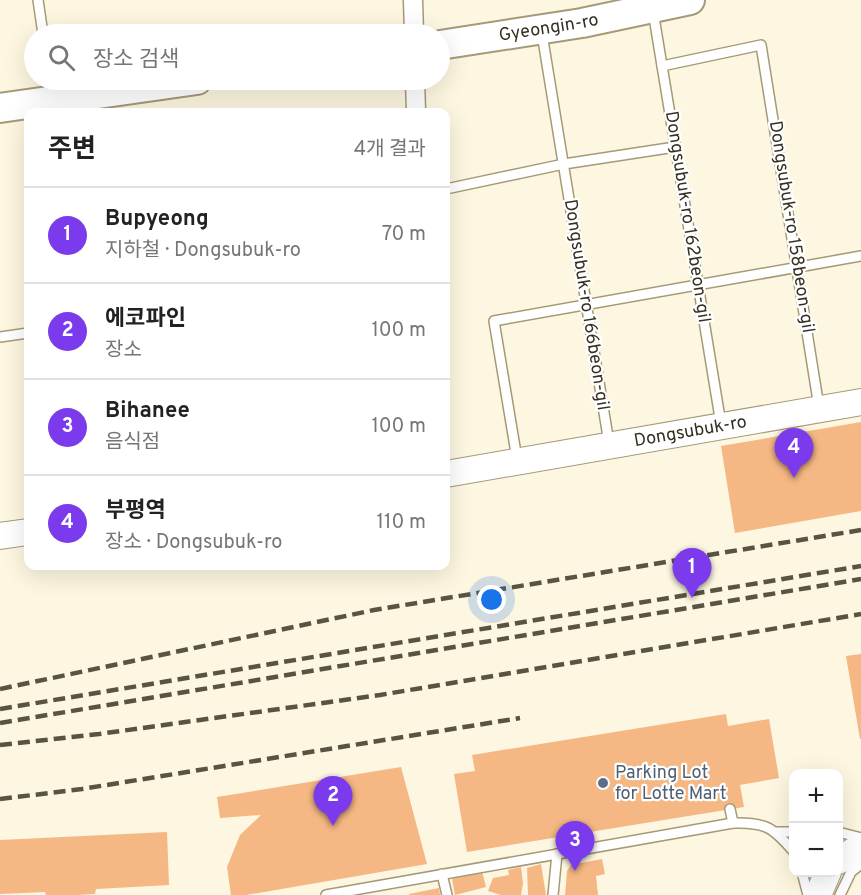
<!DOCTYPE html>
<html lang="ko">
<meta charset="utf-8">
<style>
body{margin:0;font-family:Overpass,"Noto Sans KR",sans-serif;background:#f2f2f2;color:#222}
.controls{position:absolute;right:18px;bottom:18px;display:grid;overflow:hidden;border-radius:12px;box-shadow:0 6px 24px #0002}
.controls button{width:54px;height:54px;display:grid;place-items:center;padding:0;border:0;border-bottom:2px solid #e0e0e0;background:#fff;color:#222;font:30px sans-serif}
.you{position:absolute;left:492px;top:600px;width:21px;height:21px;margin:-15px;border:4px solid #fff;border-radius:50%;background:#1a73e8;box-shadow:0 0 0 9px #1a73e833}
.badge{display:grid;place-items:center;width:39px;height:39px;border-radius:50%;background:#7c3aed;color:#fff;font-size:20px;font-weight:700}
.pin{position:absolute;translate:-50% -50px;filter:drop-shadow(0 2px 3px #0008)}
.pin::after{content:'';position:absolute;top:32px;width:21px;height:18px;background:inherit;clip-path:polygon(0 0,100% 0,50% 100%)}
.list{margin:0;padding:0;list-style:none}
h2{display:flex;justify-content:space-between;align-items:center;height:78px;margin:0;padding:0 24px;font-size:26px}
h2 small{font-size:20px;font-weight:400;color:#767676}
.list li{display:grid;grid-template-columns:39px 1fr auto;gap:18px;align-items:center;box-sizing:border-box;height:96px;padding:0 24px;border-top:2px solid #e0e0e0}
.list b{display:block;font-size:22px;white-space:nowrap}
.list p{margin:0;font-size:20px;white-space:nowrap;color:#767676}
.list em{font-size:20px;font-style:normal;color:#767676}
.icon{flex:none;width:33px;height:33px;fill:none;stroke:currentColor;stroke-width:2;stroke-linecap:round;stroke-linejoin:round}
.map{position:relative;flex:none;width:861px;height:895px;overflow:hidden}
.search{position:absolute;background:#fff;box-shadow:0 6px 24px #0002;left:24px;top:24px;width:426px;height:66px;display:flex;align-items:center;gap:15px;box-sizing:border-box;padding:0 21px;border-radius:33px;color:#767676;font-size:22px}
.panel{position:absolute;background:#fff;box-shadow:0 6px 24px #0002;left:24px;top:108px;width:426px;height:462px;border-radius:12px}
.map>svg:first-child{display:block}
.building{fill:#f5b783}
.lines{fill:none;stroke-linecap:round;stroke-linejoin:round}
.lane-casing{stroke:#a59a78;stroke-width:12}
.street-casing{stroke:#a59a78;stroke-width:21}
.secondary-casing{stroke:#a59a78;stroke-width:28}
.primary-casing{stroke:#a59a78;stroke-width:32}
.lane{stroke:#fff;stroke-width:9}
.street{stroke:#fff;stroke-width:18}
.secondary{stroke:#fff;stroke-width:26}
.primary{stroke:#fff;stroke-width:28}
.rail{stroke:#585343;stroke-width:4.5;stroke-dasharray:12 6;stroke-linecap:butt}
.service-dot{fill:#5c6f8a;stroke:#fff;stroke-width:2}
.labels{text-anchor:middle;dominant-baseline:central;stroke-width:4.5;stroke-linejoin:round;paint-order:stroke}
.street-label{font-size:18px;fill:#353022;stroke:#fff}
.service-label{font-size:18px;fill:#4e5e75;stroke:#fff;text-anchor:start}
</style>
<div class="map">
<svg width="861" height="895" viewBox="0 0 861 895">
<rect width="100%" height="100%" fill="#fdf6e0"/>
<g class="building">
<path d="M861,422V511L735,533L721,446Z"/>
<path d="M861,654V739H860L846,656Z"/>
<path d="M726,714L728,726L769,719L779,778L740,785L744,807L467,852L454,774L475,771L472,755Z"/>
<path d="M401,767L427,864L246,895H231L227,867L240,835L261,815L220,818L217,797Z"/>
<path d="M167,832L169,885L96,889L95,894L76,895H46L45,892L0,894V840Z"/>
<path d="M602,859L605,874L596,876L598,895H565L567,871L571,865Z"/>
<path d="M541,864L546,895H528L527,868Z"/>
<path d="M521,867L523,883L521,895H501L488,891L493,878L509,875L508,870Z"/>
<path d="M482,871L486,887L455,895L452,879Z"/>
<path d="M439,888L440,895H409V894Z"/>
</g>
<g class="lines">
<g class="lane-casing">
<g id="lane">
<path d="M38,0L43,34"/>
<path d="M653,11L721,424"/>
<path d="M542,34L609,443"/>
<path d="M662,66L761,45L819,407"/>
<path d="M49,80L51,98"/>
<path d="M446,189L564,164L675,147"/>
<path d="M0,337L28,333"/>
<path d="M517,459L494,321L861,256"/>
<path d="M730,809L733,823"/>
<path d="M777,832H794"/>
<path d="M838,832L861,838"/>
<path d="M802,872L808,895"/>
<path d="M442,874L447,895"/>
<path d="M326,895L733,823C765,822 773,827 794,852"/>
<path d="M553,895L557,854"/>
<path d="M840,895L851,872L861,864"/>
</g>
</g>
<g class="street-casing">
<g id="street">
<path d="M413,0L414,34"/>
<path d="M415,80L416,112"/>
</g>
</g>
<g class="secondary-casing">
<g id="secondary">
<path id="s1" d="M446,474L861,402"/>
<path d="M0,536L28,532"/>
<path d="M838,861L861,846"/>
<path d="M818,895L828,872"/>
</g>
</g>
<g class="primary-casing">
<g id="primary">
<path id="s2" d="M440,45L582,23L690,0"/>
<path d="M0,108L197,80"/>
</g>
</g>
<use href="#lane" class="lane"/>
<use href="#street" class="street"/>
<use href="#secondary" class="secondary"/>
<use href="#primary" class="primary"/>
<g class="rail">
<path d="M0,689L374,610L861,530"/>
<path d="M0,709L861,566"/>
<path d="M0,723L861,579"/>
<path d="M0,745L99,734L380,695L861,614"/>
<path d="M0,799L82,789L520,718"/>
</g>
</g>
<circle class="service-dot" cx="603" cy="783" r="6"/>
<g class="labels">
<g class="street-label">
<text stroke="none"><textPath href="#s2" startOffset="110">Gyeongin-ro</textPath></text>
<text transform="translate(687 217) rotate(81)">Dongsubuk-ro 162beon-gil</text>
<text transform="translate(791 227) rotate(81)">Dongsubuk-ro 158beon-gil</text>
<text transform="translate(586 305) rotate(81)">Dongsubuk-ro 166beon-gil</text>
<text stroke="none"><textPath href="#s1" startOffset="248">Dongsubuk-ro</textPath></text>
</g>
<g class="service-label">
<text x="615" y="773">Parking Lot<tspan x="615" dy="21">for Lotte Mart</tspan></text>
</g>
</g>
</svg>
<div class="controls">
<button>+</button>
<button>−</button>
</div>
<div class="you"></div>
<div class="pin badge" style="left:692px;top:598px">1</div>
<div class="pin badge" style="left:333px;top:826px">2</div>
<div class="pin badge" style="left:575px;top:871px">3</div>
<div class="pin badge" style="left:794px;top:478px">4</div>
<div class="search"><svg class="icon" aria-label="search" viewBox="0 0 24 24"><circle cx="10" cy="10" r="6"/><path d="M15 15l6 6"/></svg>장소 검색</div>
<section class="panel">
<h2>주변<small>4개 결과</small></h2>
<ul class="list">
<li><span class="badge">1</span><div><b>Bupyeong</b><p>지하철 · Dongsubuk-ro</p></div><em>70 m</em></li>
<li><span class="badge">2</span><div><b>에코파인</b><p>장소</p></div><em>100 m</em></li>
<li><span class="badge">3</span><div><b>Bihanee</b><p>음식점</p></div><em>100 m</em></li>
<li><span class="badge">4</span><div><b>부평역</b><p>장소 · Dongsubuk-ro</p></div><em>110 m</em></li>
</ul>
</section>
</div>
